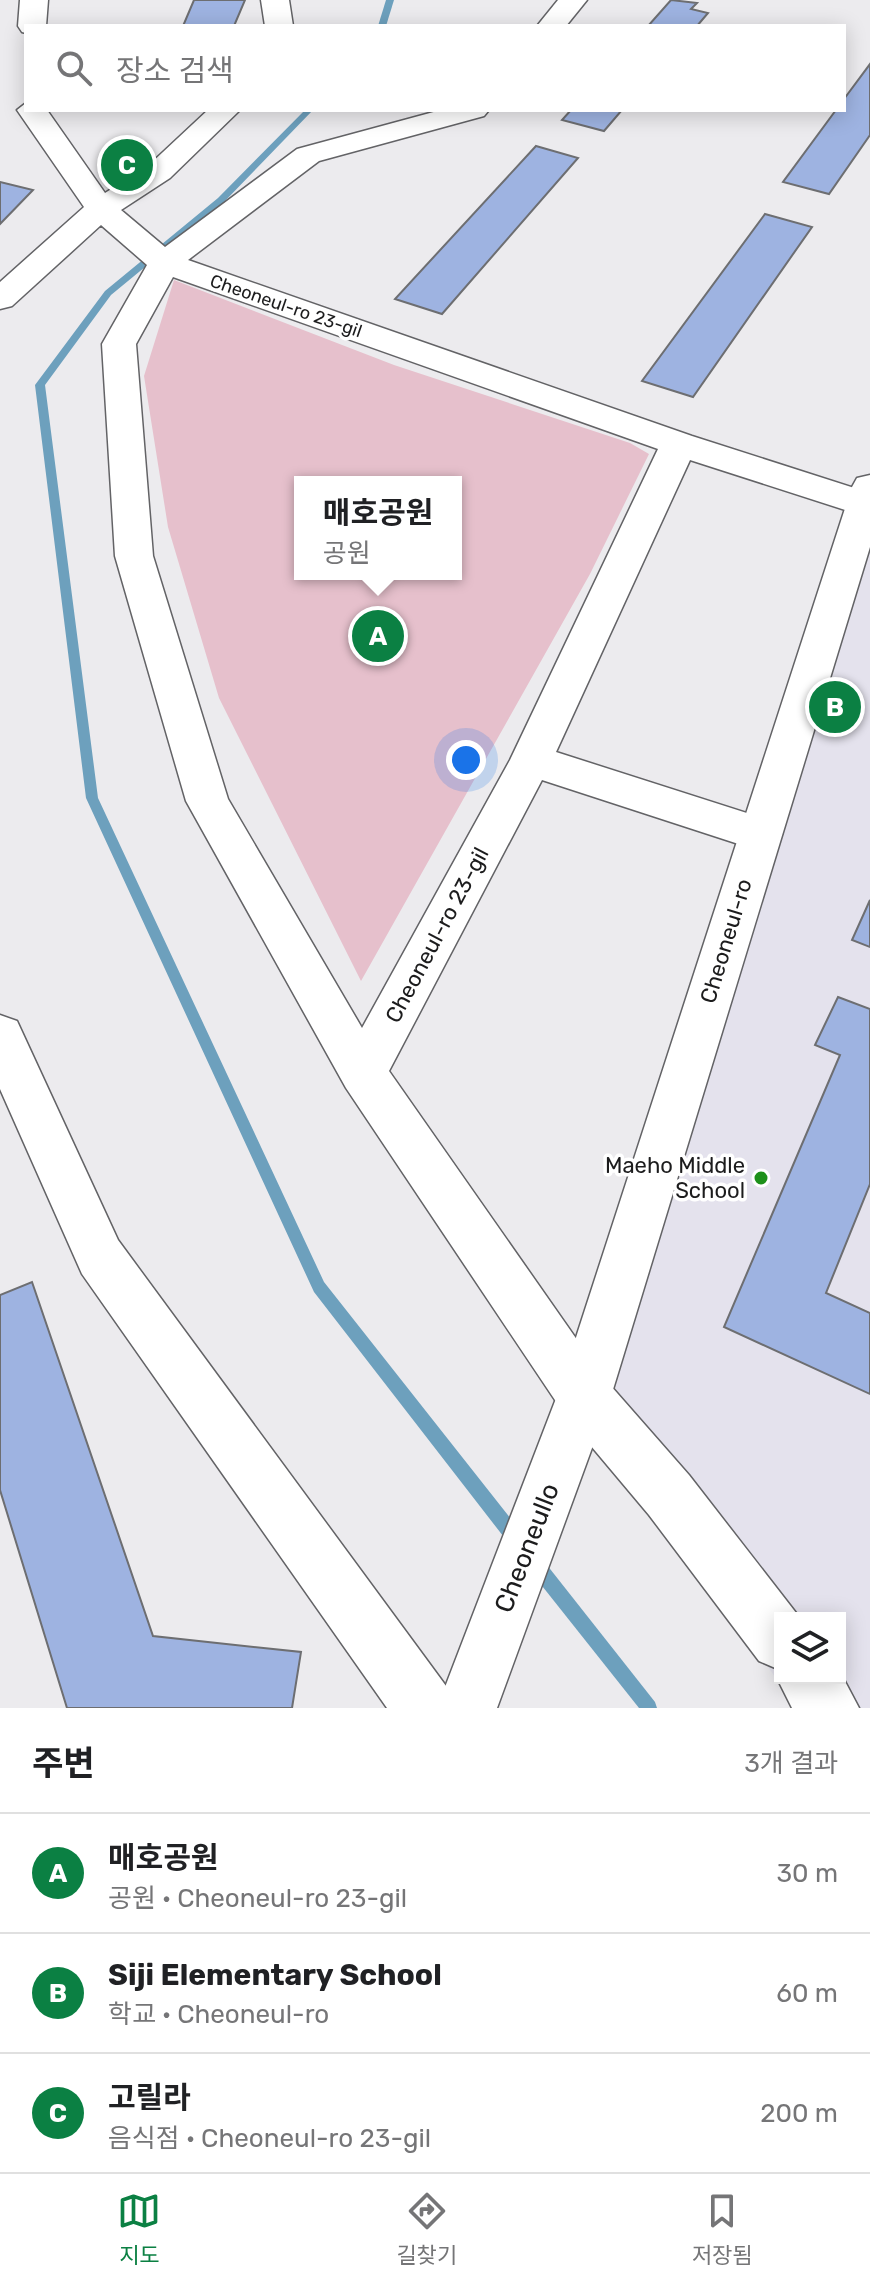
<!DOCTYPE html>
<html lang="ko">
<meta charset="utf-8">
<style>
body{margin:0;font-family:Rubik,"Noto Sans KR",sans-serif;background:#f6f6f6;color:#202124}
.controls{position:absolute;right:24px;bottom:24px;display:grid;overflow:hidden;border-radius:0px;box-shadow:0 4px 20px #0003}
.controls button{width:72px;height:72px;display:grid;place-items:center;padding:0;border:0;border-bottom:2px solid #e0e0e0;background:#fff;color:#202124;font:40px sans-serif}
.you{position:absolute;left:466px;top:760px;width:28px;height:28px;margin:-20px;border:6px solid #fff;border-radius:50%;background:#1a73e8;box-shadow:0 0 0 12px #1a73e833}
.badge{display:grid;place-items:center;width:52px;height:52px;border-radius:50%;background:#0b8043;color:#fff;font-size:26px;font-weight:700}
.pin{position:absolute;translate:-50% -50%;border:4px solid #fff;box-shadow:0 2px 8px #0006}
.popup{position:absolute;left:294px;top:476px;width:168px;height:104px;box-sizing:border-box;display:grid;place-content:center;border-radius:0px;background:#fff;filter:drop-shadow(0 2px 6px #0005);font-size:26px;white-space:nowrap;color:#757577}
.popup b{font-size:30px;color:#202124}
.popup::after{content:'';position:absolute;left:50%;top:100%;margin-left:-16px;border:16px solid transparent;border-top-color:#fff}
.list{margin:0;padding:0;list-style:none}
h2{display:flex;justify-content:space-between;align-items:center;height:104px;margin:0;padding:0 32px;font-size:34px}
h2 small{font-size:26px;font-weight:400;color:#757577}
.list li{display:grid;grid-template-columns:52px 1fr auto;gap:24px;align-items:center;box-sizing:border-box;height:120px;padding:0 32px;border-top:2px solid #e0e0e0}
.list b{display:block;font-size:30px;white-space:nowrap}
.list p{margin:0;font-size:26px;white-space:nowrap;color:#757577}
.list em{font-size:26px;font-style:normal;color:#757577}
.icon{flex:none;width:44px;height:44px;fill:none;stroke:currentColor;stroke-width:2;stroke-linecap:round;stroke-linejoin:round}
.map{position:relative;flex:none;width:870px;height:1708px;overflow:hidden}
.search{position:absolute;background:#fff;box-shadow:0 4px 20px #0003;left:24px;right:24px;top:24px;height:88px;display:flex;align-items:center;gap:20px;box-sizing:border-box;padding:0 28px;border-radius:0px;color:#757577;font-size:30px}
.sheet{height:464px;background:#fff}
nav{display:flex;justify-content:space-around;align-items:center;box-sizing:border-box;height:112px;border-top:2px solid #e0e0e0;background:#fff;font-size:22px;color:#757577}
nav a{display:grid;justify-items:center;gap:4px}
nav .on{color:#0b8043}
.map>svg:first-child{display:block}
.built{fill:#e4e2ed;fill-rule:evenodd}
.green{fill:#e6c0cc;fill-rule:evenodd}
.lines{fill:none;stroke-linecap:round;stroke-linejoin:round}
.stream{fill:#6da0bd;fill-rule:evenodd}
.building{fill:#9eb3e1;stroke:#6d6e71;stroke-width:2}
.minor-casing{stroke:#636366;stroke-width:3}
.tertiary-casing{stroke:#636366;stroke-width:3}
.minor{fill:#fff;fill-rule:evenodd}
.tertiary{fill:#fff;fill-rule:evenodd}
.poi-dot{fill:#1d901a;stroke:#fff;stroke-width:3}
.labels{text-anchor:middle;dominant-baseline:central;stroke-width:7;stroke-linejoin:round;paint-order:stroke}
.far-street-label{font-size:18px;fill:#1c1c1d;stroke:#fff}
.street-label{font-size:22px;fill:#1c1c1d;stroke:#fff}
.poi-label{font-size:22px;fill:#1c1c1d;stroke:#fff;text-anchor:end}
.near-street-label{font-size:26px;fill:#1c1c1d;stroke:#fff}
</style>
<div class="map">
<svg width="870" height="1708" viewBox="0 0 870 1708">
<rect width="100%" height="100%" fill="#ecebee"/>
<path class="built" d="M870,506V1708H796L584,1396ZM780,1618H840V1678H780Z"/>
<path class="green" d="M174,280L394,365L630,443L649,454L590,574L361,981L219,698L168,527L144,376ZM300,482H456V574H300Z"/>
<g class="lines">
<g class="stream">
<path d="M386,0H394L386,26H378Z"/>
<path d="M305,110H313L224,202L111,295L45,385L98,798L324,1282L522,1533L524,1539L522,1545L516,1547L510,1545L314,1292L86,798L35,385L105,291L218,198Z"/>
<path d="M537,1558L543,1560L655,1702L657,1708H639L531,1572L529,1566L531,1560Z"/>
</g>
</g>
<g class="building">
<path d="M194,0H245L234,26H183Z"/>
<path d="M671,0L697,3L691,9L708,13L697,26H648Z"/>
<path d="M870,64V135L829,194L783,182L836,110H844V99Z"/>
<path d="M571,110H622L604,131L562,120Z"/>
<path d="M536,146L578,158L442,314L395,299Z"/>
<path d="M0,182L33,190L0,224Z"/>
<path d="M765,214L812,227L693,397L642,381Z"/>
<path d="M870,900V947L852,940Z"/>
<path d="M838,997L870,1009V1184L826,1293L870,1313V1394L724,1327L840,1055L815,1045Z"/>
<path d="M32,1282L153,1636L301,1652L292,1708H67L0,1490V1295Z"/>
</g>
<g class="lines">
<g class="minor-casing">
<g id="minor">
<path d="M20,0H48L46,26H26V33L22,32L18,26Z"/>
<path d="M261,0H289L293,26H265Z"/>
<path d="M558,0H587L566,26H537Z"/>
<path d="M26,103V110H47L105,193L148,166L208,110H240L170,178L121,210L165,247L297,149L441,110H489L484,116L319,161L188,260L692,436L870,493V518L690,460L556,752L775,822L782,834L775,846L760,851L542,780L389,1071L603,1377L689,1475L800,1618H780V1670L759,1661L649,1515L565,1415L346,1088L186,801L115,556L102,344L147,265L101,225L12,306L0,309V282L84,207L17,110ZM173,277L658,449L510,760L362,1028L228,799L153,556L136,344Z"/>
<path d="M0,1015L17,1021L118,1240L446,1686L454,1708H387L82,1274L0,1089Z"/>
<path d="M780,1670V1678H840V1672L859,1708H792L777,1678Z"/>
</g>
</g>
<g class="tertiary-casing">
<path id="tertiary" d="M870,475V547L611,1396L497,1708H437L557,1396L852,487L857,478Z"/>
</g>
<use href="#minor" class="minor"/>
<use href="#tertiary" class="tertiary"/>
</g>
<circle class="poi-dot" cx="761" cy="1178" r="8"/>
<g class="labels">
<g class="far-street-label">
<text transform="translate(286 306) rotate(19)">Cheoneul-ro 23-gil</text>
</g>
<g class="street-label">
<text transform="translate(437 935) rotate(-62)">Cheoneul-ro 23-gil</text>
<text transform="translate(726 941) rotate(-73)">Cheoneul-ro</text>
</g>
<g class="poi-label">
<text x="745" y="1165">Maeho Middle<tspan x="745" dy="25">School</tspan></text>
</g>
<g class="near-street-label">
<text transform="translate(527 1548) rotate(-69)">Cheoneullo</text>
</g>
</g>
</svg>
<div class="controls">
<button><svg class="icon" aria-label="layers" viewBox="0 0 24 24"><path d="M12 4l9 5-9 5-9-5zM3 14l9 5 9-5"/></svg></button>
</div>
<div class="you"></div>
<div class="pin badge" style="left:378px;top:636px">A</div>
<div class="popup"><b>매호공원</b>공원</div>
<div class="pin badge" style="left:835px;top:707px">B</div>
<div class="pin badge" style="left:127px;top:165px">C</div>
<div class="search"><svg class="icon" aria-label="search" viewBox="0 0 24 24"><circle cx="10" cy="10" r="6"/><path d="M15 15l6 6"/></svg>장소 검색</div>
</div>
<section class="sheet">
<h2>주변<small>3개 결과</small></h2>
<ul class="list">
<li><span class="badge">A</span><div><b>매호공원</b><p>공원 · Cheoneul-ro 23-gil</p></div><em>30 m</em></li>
<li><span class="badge">B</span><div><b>Siji Elementary School</b><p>학교 · Cheoneul-ro</p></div><em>60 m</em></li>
<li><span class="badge">C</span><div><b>고릴라</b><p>음식점 · Cheoneul-ro 23-gil</p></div><em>200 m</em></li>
</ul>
</section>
<nav>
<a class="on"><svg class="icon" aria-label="map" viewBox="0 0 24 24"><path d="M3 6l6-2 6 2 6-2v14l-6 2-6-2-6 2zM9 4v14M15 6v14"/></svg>지도</a>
<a><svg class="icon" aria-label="directions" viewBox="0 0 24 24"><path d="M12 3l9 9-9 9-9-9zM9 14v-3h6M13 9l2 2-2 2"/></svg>길찾기</a>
<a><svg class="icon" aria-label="saved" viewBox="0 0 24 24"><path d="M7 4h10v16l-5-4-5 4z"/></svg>저장됨</a>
</nav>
